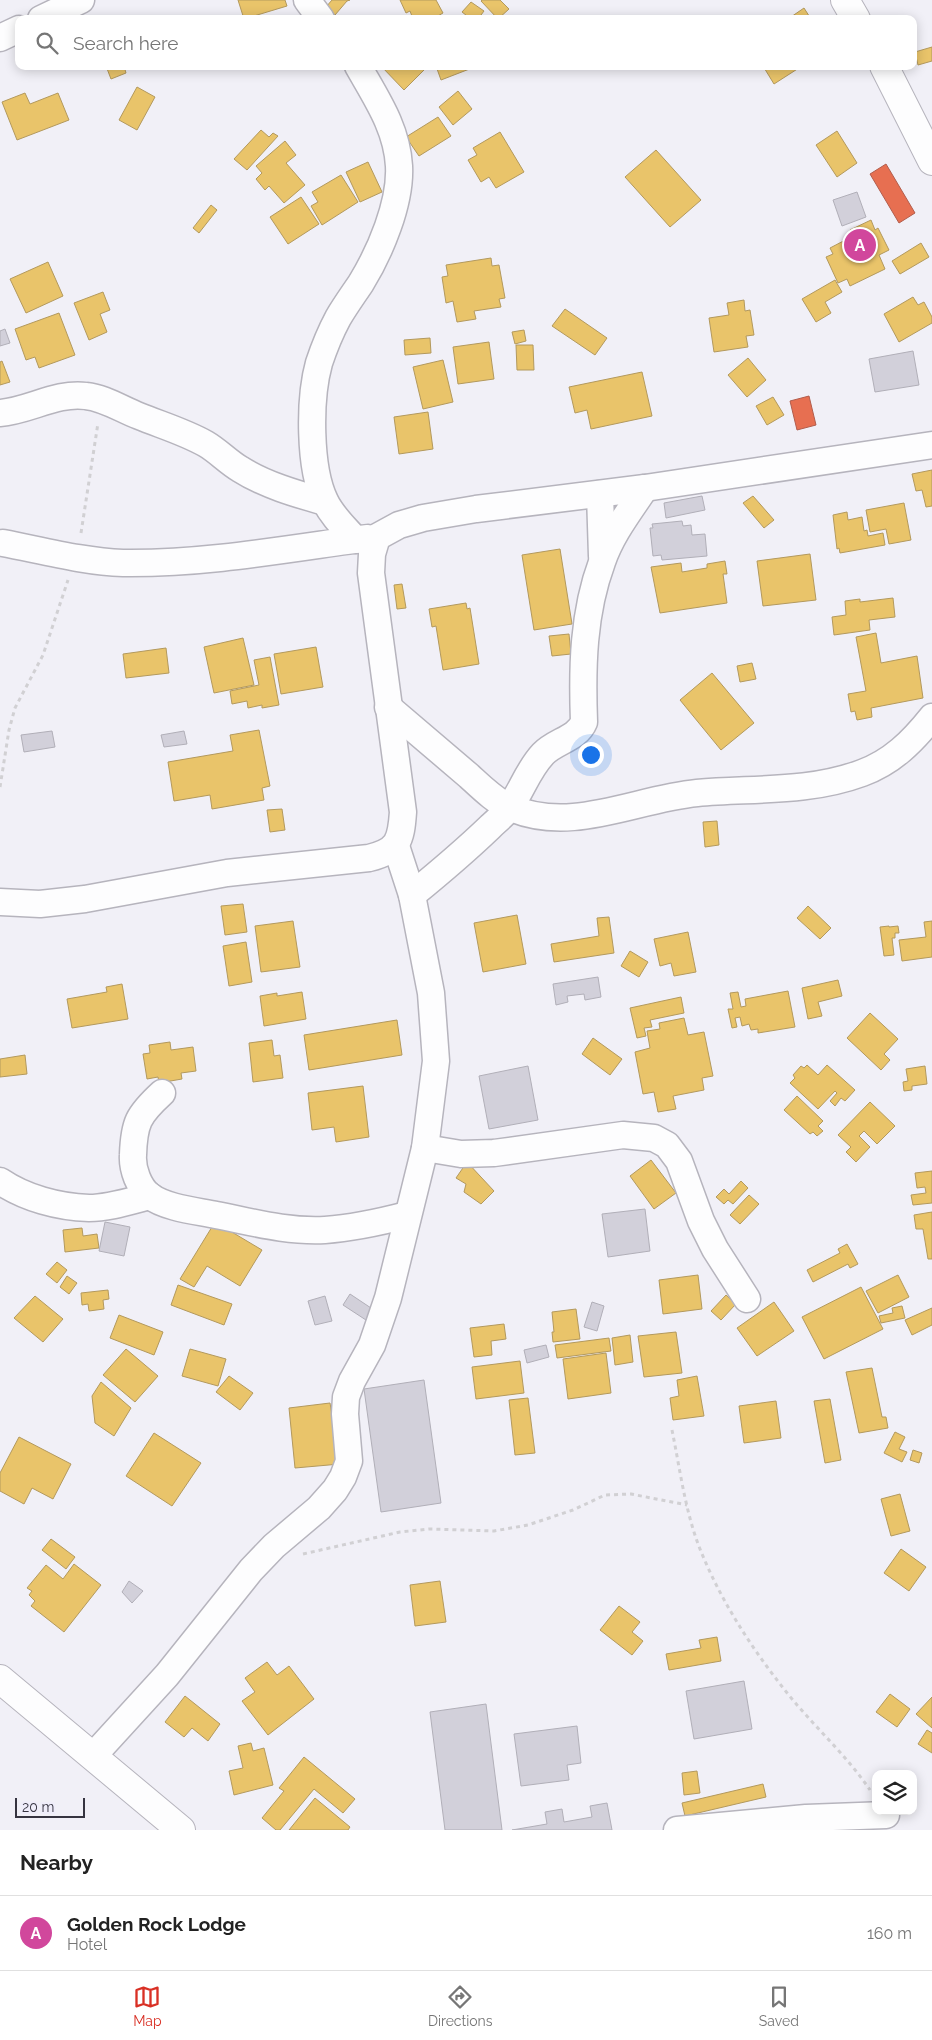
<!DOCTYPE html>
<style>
body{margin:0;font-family:Raleway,sans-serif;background:#f6f6f6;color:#222}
.controls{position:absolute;right:15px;bottom:15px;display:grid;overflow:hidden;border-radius:10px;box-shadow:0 2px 12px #0003}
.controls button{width:45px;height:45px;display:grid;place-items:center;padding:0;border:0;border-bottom:1px solid #e0e0e0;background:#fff;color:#222;font:25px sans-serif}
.scale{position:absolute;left:15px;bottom:12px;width:70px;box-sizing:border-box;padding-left:5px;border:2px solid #363440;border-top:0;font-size:14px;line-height:18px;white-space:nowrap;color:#363440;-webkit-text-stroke:4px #efedfa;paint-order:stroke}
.you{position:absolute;left:590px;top:754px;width:18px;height:18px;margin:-12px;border:4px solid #fff;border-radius:50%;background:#1a73e8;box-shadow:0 0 0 8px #1a73e833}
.badge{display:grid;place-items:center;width:32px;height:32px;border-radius:50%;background:#d93025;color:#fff;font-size:16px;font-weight:700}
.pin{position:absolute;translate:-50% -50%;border:2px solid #fff;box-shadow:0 1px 5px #0006}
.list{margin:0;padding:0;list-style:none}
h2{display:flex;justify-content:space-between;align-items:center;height:65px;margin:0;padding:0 20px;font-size:21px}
h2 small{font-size:16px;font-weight:400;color:#767676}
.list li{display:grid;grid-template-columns:32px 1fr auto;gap:15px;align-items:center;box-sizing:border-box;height:75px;padding:0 20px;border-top:1px solid #e0e0e0}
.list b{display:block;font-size:19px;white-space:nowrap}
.list p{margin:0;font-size:16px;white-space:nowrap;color:#767676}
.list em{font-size:16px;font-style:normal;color:#767676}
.icon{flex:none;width:28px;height:28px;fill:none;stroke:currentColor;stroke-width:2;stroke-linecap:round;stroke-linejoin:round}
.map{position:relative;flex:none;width:932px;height:1830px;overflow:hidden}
.search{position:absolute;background:#fff;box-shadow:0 2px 12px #0003;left:15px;right:15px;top:15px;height:55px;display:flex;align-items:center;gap:12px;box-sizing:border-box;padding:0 18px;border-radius:10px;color:#767676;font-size:19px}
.sheet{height:140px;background:#fff}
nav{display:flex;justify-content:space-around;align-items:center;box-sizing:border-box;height:70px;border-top:1px solid #e0e0e0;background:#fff;font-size:14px;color:#767676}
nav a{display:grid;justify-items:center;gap:2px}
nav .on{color:#d93025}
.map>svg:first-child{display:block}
.homes{fill:#e9c46a;stroke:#b3995d}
.shops{fill:#e76f51;stroke:#b25d4c}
.building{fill:#d2d0da;stroke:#b1afb8}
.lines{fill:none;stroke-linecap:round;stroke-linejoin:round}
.street-casing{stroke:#b6b4bd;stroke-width:29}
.secondary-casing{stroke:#b6b4bd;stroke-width:30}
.primary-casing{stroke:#b6b4bd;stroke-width:30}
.path{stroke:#d1d0d3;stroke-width:3;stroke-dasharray:4 4;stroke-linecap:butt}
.street{stroke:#fdfdfe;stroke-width:26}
.secondary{stroke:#fdfdfe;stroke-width:28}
.primary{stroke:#fdfdfe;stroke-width:28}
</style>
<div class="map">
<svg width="932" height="1830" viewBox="0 0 932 1830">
<rect width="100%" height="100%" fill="#f1f0f7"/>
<g class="homes">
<path d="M238,0H285L287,6L244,19Z"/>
<path d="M332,0H350L347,1L335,15L326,7Z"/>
<path d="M400,0H436L443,13L436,17L437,19H413L410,11L406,13Z"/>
<path d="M482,0H500L509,9L498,19L481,1Z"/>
<path d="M471,2L484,11L481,15L487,19H471L462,12Z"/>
<path d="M804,8L811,19H788Z"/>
<path d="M932,47V61L918,65L915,52Z"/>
<path d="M106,66H124L126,73L111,79Z"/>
<path d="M381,66H422L425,69L404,90Z"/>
<path d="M436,66H471L472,68L441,80Z"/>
<path d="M763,66H802L774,84Z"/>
<path d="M137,87L155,97L137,130L119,120Z"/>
<path d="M458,91L472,109L453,125L439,107Z"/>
<path d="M25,93L30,104L58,93L69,120L17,140L2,102Z"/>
<path d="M438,117L451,136L419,156L406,137Z"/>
<path d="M261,130L269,137L273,133L278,136L247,170L234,159Z"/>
<path d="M837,131L857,163L837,177L816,145Z"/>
<path d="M500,132L524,172L496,188L489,177L481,182L468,160L477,155L473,148Z"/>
<path d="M285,141L296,155L286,163L305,185L284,203L269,186L265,190L256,179L262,173L256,166Z"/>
<path d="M656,150L701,200L670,227L625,177Z"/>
<path d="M368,162L382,192L360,202L346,172Z"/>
<path d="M341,175L358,202L322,225L311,206L318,202L312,192Z"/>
<path d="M301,197L319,224L288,244L270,217Z"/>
<path d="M211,205L217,210L199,233L193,228Z"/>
<path d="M871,220L875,230L878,228L889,250L879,255L885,269L850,286L847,279L838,283L826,257L833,254L830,248L853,236L850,230Z"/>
<path d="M921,243L929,257L900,274L892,261Z"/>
<path d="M491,258L492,266L499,265L505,298L499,299L501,307L474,311L476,319L457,322L453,301L446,303L442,277L448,276L446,265Z"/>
<path d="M48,262L63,296L26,313L10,279Z"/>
<path d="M835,280L842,292L825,302L831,313L816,322L802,299Z"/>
<path d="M103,292L110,310L100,314L107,332L89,340L74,303Z"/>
<path d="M913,297L918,305L924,302L932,317V323L899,342L884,314Z"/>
<path d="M744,300L745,311L750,310L754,335L746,336L748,347L714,352L709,318L729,315L727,303Z"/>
<path d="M565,309L607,338L595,355L552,326Z"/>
<path d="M59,313L75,355L39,368L35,357L26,360L15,329Z"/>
<path d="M524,330L526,341L515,344L512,332Z"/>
<path d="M430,338L431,353L405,355L404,340Z"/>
<path d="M489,342L494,379L458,384L453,347Z"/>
<path d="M516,345H533L534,370H517Z"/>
<path d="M748,358L766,380L747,397L728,375Z"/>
<path d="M443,360L453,402L423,409L413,367Z"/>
<path d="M2,361L10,382L0,385V362Z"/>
<path d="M642,372L652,416L591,429L587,410L575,413L569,387Z"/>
<path d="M773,397L784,415L767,425L756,406Z"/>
<path d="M428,412L433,449L399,454L394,417Z"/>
<path d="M932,470V506L926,507L922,490L916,491L912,474Z"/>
<path d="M753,496L774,520L764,528L743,503Z"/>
<path d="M904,503L911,540L889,544L886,529L870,532L866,510Z"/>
<path d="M847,512L848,520L862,517L864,531L867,530L868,536L883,533L885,545L840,553L839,548L837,549L833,515Z"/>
<path d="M560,549L572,624L534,630L522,555Z"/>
<path d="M810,554L816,600L763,606L757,561Z"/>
<path d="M725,561L727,574H723L727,603L660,613L651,567L681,563L682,572L707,568V564Z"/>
<path d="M402,584L406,608L397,609L394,585Z"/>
<path d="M893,598L895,617L869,620L870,630L834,635L832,617L846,615L845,601L860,599V602Z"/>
<path d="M466,603L467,609L470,608L479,664L443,670L436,626L432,627L429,609Z"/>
<path d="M876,633L881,663L917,656L923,698L871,708L872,717L857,720L855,711L851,712L848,694L866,691L856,637Z"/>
<path d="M569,634L571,654L552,656L549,636Z"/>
<path d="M243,638L254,685L214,693L204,647Z"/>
<path d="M316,647L323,687L281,694L274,654Z"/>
<path d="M166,648L169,673L126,678L123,654Z"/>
<path d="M270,657L279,705L262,708V705L248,708L247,701L232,704L230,691L259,685L254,660Z"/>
<path d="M752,663L756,679L740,682L737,666Z"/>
<path d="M712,673L754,723L721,750L680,700Z"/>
<path d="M259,730L270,786L262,788L264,800L212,809L210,795L174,801L168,762L233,751L230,735Z"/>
<path d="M282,809L285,830L270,832L267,810Z"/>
<path d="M717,821L719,845L705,847L703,822Z"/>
<path d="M243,904L247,932L225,935L221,906Z"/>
<path d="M808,906L831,928L820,939L797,918Z"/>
<path d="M517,915L526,964L483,972L474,923Z"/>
<path d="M609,917L614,953L554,962L551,944L599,936L597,918Z"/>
<path d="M293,921L300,967L261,972L255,926Z"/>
<path d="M932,921V957L902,961L899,940L926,937L924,922Z"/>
<path d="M889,926V927L898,926L899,933H895V938H892L894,955L884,956L880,927Z"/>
<path d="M688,932L696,972L674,976L671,963L660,966L654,939Z"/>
<path d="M246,942L252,982L229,986L223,946Z"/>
<path d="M630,951L648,962L639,977L621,966Z"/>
<path d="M838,980L842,996L818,1002L822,1016L808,1019L802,988Z"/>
<path d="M122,984L128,1019L72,1028L67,999L107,992L106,987Z"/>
<path d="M788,991L795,1027L758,1033V1029L751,1030L749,1024L742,1026L740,1017L735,1018L737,1027L732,1028L728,1009H733L730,993L738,992L741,1007L746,1006L745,999Z"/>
<path d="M302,992L306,1019L264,1026L260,996L277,993V996Z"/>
<path d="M681,997L684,1013L650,1020L652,1027L644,1028L646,1036L637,1038L630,1008Z"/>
<path d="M870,1013L898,1039L884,1054L890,1060L881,1070L847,1038Z"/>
<path d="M684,1018L688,1035L704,1032L713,1076L702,1078L704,1090L673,1096L676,1109L658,1112L654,1092L643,1094L635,1052L650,1048L647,1031L660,1029L659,1023Z"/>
<path d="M397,1020L402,1055L309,1070L304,1035Z"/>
<path d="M593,1038L622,1059L610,1075L582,1054Z"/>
<path d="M272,1040L274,1056L280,1055L283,1078L253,1082L249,1043Z"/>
<path d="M170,1042L171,1050L193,1047L196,1071L181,1073L182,1079L159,1083L158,1077L147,1079L143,1054L150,1053L149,1045Z"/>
<path d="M25,1055L27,1074L0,1077V1059Z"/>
<path d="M807,1065L818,1075L827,1065L855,1090L845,1101L841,1098L835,1106L830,1101L837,1093L835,1091L818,1109L790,1083L795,1078L793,1075L801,1066L804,1068Z"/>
<path d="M925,1066L927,1084L912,1086V1090L904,1091L903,1082L908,1081L906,1069Z"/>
<path d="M363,1086L369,1137L336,1142L334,1127L312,1130L308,1093Z"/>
<path d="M797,1096L823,1121L818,1126L823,1131L817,1136L813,1132L810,1134L784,1110Z"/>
<path d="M870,1102L895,1126L877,1144L864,1131L859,1136L870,1147L856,1162L846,1152L851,1147L838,1135Z"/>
<path d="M651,1160L676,1193L654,1209L630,1176Z"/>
<path d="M467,1162L494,1191L481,1204L464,1192L466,1184L456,1178Z"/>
<path d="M932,1171V1203L913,1205L911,1195L926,1193L925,1187L917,1188L915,1173Z"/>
<path d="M741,1181L748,1188L733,1204L728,1200L724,1204L716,1197L724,1189L729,1194Z"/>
<path d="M749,1195L759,1204L740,1224L730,1215Z"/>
<path d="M932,1212V1259H928L923,1229H916L914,1215Z"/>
<path d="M215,1222L262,1250L240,1286L207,1266L194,1287L180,1279Z"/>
<path d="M82,1228L83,1236L97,1234L99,1248L65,1252L63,1230Z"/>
<path d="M847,1244L858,1264L850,1268L848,1264L813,1282L807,1270L840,1253L838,1249Z"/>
<path d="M57,1262L67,1270L57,1283L46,1274Z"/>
<path d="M698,1275L702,1309L663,1314L659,1280Z"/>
<path d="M898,1275L909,1297L878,1313L866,1291Z"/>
<path d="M67,1276L77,1283L69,1294L60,1287Z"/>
<path d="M178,1285L232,1304L224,1325L171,1305Z"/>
<path d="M861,1287L883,1329L824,1359L802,1317Z"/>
<path d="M108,1290L109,1299L103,1300L104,1309L89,1311L88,1304L82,1305L81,1293Z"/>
<path d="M726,1295L736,1304L721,1320L711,1311Z"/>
<path d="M35,1296L63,1319L43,1342L14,1318Z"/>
<path d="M774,1302L794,1331L757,1356L737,1328Z"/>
<path d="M902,1306L905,1318L881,1323L879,1316L893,1313L892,1308Z"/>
<path d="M932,1308V1325L912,1335L905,1320Z"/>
<path d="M576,1309L580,1339L553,1342L552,1332H554L552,1312Z"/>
<path d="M119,1315L163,1332L154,1355L110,1338Z"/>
<path d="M504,1324L506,1339L491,1341L492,1355L474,1357L470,1328Z"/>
<path d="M676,1332L682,1373L644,1377L638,1336Z"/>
<path d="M630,1335L633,1362L615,1365L612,1338Z"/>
<path d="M609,1338L611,1351L557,1358L555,1345Z"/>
<path d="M126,1349L158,1376L135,1402L103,1375Z"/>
<path d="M190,1349L226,1359L218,1386L182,1376Z"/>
<path d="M606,1353L611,1393L568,1399L563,1359Z"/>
<path d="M520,1361L524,1393L476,1399L472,1367Z"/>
<path d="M872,1368L882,1417H886L888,1428L859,1433L846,1372Z"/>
<path d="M229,1376L253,1393L240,1410L216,1392Z"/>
<path d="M697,1376L704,1416L673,1420L670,1398L679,1396L677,1380Z"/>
<path d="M101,1382L131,1408L114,1436L95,1423L92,1396Z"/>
<path d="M528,1398L535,1453L515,1455L509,1400Z"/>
<path d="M830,1399L841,1460L825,1463L814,1401Z"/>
<path d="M776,1401L781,1438L744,1443L739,1406Z"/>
<path d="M330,1403L340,1464L295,1468L289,1408Z"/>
<path d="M895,1432L905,1437L899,1449L907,1452L902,1462L884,1453Z"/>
<path d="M154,1433L201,1463L172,1506L126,1476Z"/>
<path d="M19,1437L71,1464L53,1499L32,1488L24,1504L0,1491V1473Z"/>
<path d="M913,1450L922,1453L919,1463L910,1460Z"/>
<path d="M900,1494L910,1531L891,1536L881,1499Z"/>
<path d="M51,1539L75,1557L66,1569L42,1550Z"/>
<path d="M901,1549L926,1567L909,1591L884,1573Z"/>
<path d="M74,1564L101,1585L64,1632L31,1606L35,1601L29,1595L32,1591L27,1588L46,1565L63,1579Z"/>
<path d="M440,1581L446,1622L415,1626L410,1585Z"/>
<path d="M619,1606L640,1622L632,1632L643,1641L632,1655L600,1630Z"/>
<path d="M717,1637L721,1661L669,1670L666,1654L701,1648L699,1640Z"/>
<path d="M267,1662L277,1675L289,1666L314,1699L268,1735L242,1701L255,1692L245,1678Z"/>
<path d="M890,1694L910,1709L897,1727L876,1712Z"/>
<path d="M185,1696L220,1724L208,1741L192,1728L184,1737L165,1722Z"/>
<path d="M932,1697V1728L916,1714Z"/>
<path d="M927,1730L932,1733V1753L918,1744Z"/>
<path d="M251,1743L253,1751L264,1748L273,1785L234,1795L229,1771L243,1768L238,1746Z"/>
<path d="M304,1757L355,1799L343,1813L314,1789L280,1830H276L262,1818L284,1791L279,1788Z"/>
<path d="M697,1771L700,1793L684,1795L682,1773Z"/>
<path d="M763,1784L766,1797L685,1816L682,1803Z"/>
<path d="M315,1798L350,1827L348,1830H289Z"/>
</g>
<g class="shops">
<path d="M886,164L915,213L899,223L870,174Z"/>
<path d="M809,396L816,425L797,430L790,401Z"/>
</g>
<g class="building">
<path d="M857,192L866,217L842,226L833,200Z"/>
<path d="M5,329L10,343L0,346V331Z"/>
<path d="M913,351L919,385L875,392L869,359Z"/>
<path d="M702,496L705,510L666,518L664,503Z"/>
<path d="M682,521L683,526L691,525L692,535L705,534L707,556L662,560L661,555L653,556L650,528H653L652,524Z"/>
<path d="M52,731L55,747L24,752L21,735Z"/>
<path d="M184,731L187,744L164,747L161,735Z"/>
<path d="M598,977L601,997L585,1000L584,994L567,996L568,1002L556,1005L553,984Z"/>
<path d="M528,1066L538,1120L489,1129L479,1076Z"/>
<path d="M645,1209L650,1251L608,1257L602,1214Z"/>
<path d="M105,1222L130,1227L124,1256L99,1251Z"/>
<path d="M350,1294L377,1312L369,1322L343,1305Z"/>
<path d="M325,1296L332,1321L315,1325L308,1301Z"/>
<path d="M592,1302L604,1306L597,1331L584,1327Z"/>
<path d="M546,1345L549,1357L527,1363L524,1350Z"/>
<path d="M424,1380L441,1503L381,1512L364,1389Z"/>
<path d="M129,1581L143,1591L132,1603L122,1592Z"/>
<path d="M744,1681L752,1729L694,1739L686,1691Z"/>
<path d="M486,1704L502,1830H445L430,1712Z"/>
<path d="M577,1726L581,1763L567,1765L569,1780L521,1786L514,1734Z"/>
<path d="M607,1803L612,1830H512L547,1824L545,1812L562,1809L564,1822L592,1817L590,1806Z"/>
</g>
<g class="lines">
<g class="street-casing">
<g id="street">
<path d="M307,0L321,19"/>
<path d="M41,19L81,0"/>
<path d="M0,38L19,29"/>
<path d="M0,413C29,411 56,392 86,396C105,398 121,409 139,416C161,425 185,432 206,444C218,451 228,462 240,469C265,485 297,494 325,502"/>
<path d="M600,494L602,556"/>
<path d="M356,540C345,528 332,516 325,501C309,468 309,399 319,363C324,348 330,333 338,318C345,306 353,295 361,283C380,252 401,203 399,166C397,128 376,98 358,66"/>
<path d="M3,543C40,550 85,562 123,563C205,564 287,549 368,538"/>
<path d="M388,707C415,730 442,753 469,776C481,787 496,802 511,808C572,834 635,799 697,793C753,788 808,793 862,773C892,762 912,742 932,717"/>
<path d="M412,895C439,873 465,851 490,827C496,821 504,815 509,808C522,791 527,771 543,754C555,741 577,739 584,722C582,667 583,613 602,562C611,535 629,512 645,488"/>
<path d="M0,902L40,904L85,899L227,873L369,858C398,851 401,841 403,812L371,573L372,554L377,537L399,525L423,518L476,509L645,488L932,445"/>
<path d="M162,1093C138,1115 134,1123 133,1155C132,1169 139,1188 150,1196C166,1208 197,1211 216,1215C252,1222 287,1232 325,1230C353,1228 380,1222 407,1215"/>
<path d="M425,1148L461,1154L494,1153L623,1135L654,1138L667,1145L679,1161L701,1221L715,1249L747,1299"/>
<path d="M0,1181C25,1198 58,1207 89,1208C109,1208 130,1201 150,1196"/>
<path d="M93,1756L167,1675L251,1570L274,1546L319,1508L335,1490L343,1477L349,1461L345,1414L346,1397L352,1381L372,1345L388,1298L425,1148L436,1061L431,993L412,895L396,846"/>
<path d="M677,1830L806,1818L886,1815"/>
</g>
</g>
<g class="secondary-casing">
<g id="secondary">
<path d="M845,0L856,19"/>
<path d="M884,66L932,161"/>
</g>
</g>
<g class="primary-casing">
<path id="primary" d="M0,1679L181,1830"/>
</g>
<g class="path">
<path d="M81,533L98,423"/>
<path d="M0,787L9,730L15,708L43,655L68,580"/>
<path d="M672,1430C680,1469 685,1511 700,1549C720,1599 750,1646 784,1689C811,1724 845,1753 870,1790"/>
<path d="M303,1554L400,1532L429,1529L494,1531L528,1525L573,1510L605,1495L631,1494L687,1505"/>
</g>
<use href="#street" class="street"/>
<use href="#secondary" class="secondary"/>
<use href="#primary" class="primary"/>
</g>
</svg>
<div class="controls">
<button><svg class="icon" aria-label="layers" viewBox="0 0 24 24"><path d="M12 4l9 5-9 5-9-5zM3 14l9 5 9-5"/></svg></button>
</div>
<div class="scale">20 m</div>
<div class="you"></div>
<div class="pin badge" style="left:860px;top:245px;background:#d1479c">A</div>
<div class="search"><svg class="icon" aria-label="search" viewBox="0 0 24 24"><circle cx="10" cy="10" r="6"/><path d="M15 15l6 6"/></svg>Search here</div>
</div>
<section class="sheet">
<h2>Nearby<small></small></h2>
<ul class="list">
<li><span class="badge" style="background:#d1479c">A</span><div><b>Golden Rock Lodge</b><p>Hotel</p></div><em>160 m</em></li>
</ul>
</section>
<nav>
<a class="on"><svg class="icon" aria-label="map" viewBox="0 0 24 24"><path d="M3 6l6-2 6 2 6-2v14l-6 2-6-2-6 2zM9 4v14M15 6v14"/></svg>Map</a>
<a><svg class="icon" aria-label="directions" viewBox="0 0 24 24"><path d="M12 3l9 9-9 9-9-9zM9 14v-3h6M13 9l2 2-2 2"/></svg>Directions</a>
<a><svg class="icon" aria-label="saved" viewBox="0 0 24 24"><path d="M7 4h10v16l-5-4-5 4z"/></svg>Saved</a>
</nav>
